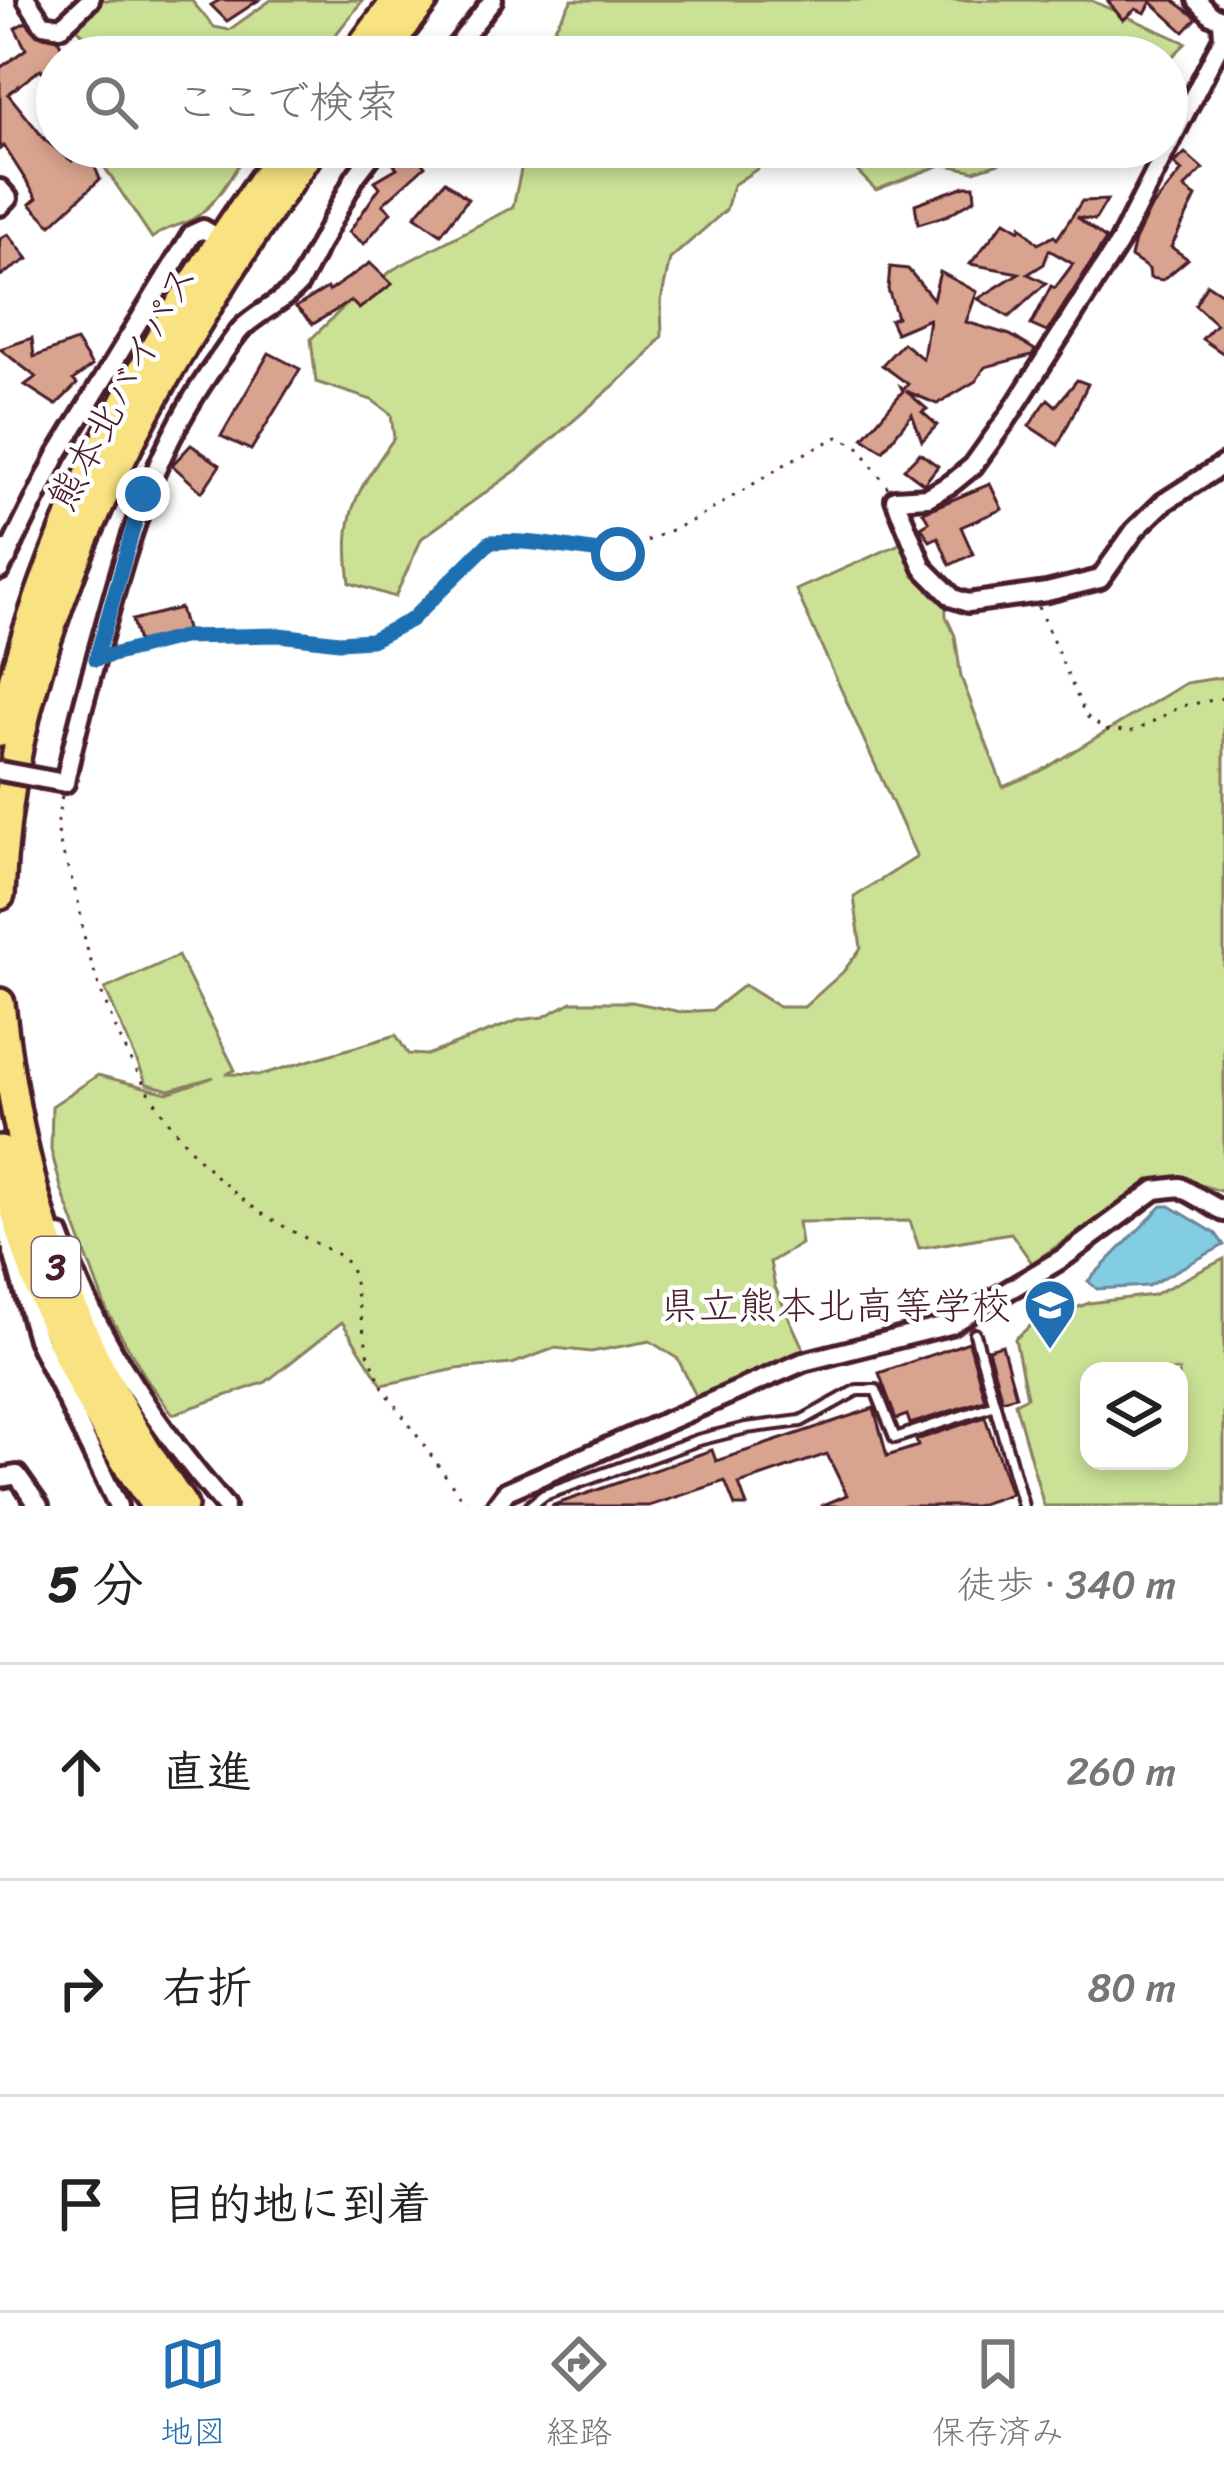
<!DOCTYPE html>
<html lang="ja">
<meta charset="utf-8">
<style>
body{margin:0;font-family:Sriracha,"Klee One",sans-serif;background:#f6f6f6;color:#222}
.controls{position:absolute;right:36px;bottom:36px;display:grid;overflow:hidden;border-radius:24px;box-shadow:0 6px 18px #0003}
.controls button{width:108px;height:108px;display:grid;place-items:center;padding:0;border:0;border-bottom:3px solid #e0e0e0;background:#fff;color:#222;font:60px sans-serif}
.stop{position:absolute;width:36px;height:36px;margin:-27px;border:9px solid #1f6fb2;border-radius:50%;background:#fff}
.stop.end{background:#1f6fb2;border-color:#fff;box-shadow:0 3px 12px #0008}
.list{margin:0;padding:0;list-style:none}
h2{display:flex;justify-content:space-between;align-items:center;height:156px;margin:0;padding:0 48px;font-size:51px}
h2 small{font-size:39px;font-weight:400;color:#767676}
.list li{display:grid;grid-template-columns:78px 1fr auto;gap:36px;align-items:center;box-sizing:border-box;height:216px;padding:0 48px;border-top:3px solid #e0e0e0}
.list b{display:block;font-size:45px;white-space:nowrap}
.list em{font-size:39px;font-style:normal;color:#767676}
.icon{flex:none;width:66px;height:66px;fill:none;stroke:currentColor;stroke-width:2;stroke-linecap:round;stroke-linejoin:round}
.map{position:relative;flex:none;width:1224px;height:1506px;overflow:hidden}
.search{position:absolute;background:#fff;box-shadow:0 6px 18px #0003;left:36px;right:36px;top:36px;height:132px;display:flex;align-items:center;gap:30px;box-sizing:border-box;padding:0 42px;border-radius:66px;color:#767676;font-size:45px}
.sheet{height:804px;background:#fff}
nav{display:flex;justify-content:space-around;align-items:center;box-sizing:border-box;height:168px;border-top:3px solid #e0e0e0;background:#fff;font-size:33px;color:#767676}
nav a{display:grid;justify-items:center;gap:6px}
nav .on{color:#1f6fb2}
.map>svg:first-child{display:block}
.green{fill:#cbe196;stroke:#8a8060;stroke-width:3;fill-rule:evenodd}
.water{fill:#82cde2;stroke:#6c8799;stroke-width:3}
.building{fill:#d9a48f;stroke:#4a1f2b;stroke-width:3}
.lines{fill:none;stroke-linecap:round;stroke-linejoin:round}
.service-casing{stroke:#4a1f2b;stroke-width:16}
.minor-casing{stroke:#4a1f2b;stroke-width:26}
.tertiary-casing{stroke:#4a1f2b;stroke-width:30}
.trunk-casing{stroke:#4a1f2b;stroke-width:36}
.path{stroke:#4a1f2b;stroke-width:3;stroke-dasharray:3 9;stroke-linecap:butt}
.service{stroke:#fff;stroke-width:8}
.minor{stroke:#fff;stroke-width:16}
.tertiary{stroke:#fff;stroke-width:21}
.trunk{stroke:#f8e281;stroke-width:27}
.minor-bridge-casing{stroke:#4a1f2b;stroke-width:26;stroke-linecap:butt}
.minor-bridge{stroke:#fff;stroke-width:16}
.route{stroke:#1f6fb2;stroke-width:15}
.labels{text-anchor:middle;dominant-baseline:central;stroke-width:9;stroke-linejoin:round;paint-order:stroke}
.shield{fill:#fff;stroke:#80626b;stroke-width:3}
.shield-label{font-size:36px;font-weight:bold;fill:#4a1f2b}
.street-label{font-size:39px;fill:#4a1f2b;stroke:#fff}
.poi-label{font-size:39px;fill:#4a1f2b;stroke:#fff;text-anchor:end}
</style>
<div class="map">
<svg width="1224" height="1506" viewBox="0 0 1224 1506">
<rect width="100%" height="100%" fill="#fff"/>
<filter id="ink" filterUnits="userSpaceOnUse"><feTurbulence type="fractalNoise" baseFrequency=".00833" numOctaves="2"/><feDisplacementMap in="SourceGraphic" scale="24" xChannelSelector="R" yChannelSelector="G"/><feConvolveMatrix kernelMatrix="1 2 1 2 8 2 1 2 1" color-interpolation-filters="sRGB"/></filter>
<g filter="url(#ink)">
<g class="green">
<path d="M97,0H191L214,27L229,30L271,0H363L318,57H105L75,26Z"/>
<path d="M572,0H1090L1186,43L1167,62V57H546L553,30Z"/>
<path d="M91,147H250C234,170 220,201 196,217C181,227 169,225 152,238Z"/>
<path d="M526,147H790L733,185L726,210L670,259L661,301L662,336L643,360L518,469L422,538L395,597L350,583C341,511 355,495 394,438L391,414L372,400L316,382L311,339L344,307L394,269L513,207Z"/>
<path d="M833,147H1050L974,171L943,164L876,190Z"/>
<path d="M911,539L945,590L946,616L955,636L961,677L1003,787L1041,771L1186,683L1224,677V1192L1180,1179L1144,1187L1032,1263L1011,1233L919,1248L910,1221L798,1222L801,1244L770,1262L775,1287L806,1355L696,1396L678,1359L650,1341L591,1352L555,1348L512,1364L456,1369L382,1385L342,1322L266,1382L173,1414L149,1383L107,1311L62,1191L51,1150L52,1106L98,1075L167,1093L214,1077L170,1090L147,1084L105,989L178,956L235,1070L226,1074L260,1075L396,1035L408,1054L427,1055L519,1020L543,1017L572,1002H632L681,1012L712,1010L744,985L779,1007H804L843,972L861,948L854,897L917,857L796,590Z"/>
<path d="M1224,1259V1506H1044L1015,1403L1027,1397L1015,1339L1031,1325L1089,1303L1153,1295ZM1089,1371H1179V1461H1089Z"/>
</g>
<path class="water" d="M1162,1206H1170L1216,1234L1224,1245L1148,1286L1097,1289L1088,1281Z"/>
<g class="building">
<path d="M220,0H259L227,21L211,5Z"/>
<path d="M1107,0H1173L1197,18L1184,32L1151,2L1145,13L1136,9L1123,20Z"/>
<path d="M26,22L37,35L58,39L64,52L80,41L91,57H57V93L41,69L8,94L46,141L72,161L76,153H89L100,179L51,225L30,204L37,198L4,146L0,149V68L26,49L15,28Z"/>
<path d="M409,148L425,166L383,204L391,212L364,244L349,232L380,187L375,181L397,168L394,164Z"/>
<path d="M1185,153L1203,169L1184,188L1196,197L1171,247L1188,259L1163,280L1150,278L1149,269L1131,257L1135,240L1149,211L1182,171L1174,164Z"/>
<path d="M445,181L468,199L441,234L415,216Z"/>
<path d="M965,186H974L975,199L948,215L918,224L915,204Z"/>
<path d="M1107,200L1095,220L1077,217L1106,239L1047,332L1031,325L1051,286L1055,288L1073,264L1049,250L1044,264L1028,274L1046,283L1009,317L978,299L1019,273L970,264L1005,221L1020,230L1021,226L1038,244L1054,236L1057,239L1082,201Z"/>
<path d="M8,234L28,259L0,276V239Z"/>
<path d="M370,263L392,284L359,309L351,301L313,324L296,307L327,288L329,291Z"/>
<path d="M890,267L908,269L933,299L940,272L977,292L966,322L1010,335L1035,350L1032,355L985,367L976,381L937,404L906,391L927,409L922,412L937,425L922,441L912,414L883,451L863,438L903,391L901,387L904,389L908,384L882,365L903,343L923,359L929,319L896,333L890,320L897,317L888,289Z"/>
<path d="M1207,284L1224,295V354L1202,339L1216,324L1195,305Z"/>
<path d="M32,338L34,357L76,341L92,366L73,380L77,384L56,405L25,385L36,377L0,349Z"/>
<path d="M269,353L300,369L251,450L221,436Z"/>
<path d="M1077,380L1088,384L1058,445L1029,426L1048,399L1056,406Z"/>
<path d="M191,445L220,465L202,492L172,465Z"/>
<path d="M920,453L938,466L924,484L904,469Z"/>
<path d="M990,484L1002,509L961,527L973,554L950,565L938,537L930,541L921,527L929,522L923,512Z"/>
<path d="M180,608L187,633L139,646L132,620Z"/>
<path d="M969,1342L985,1400L910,1424L907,1415L896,1419L879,1373Z"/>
<path d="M1002,1345L1016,1396L1002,1400L988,1349Z"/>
<path d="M874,1408L887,1456L918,1446L916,1440L985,1417L1011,1494L975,1506H821L847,1495L827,1454L739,1484L747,1506H735L725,1481L649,1506H551L712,1450L716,1461Z"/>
</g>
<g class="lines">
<g class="service-casing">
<g id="service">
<path d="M975,1334L1023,1506"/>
<path d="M530,1506L544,1495L698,1440L746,1428L801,1421L857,1390H876L895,1438L995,1405"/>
</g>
</g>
<g class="minor-casing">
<g id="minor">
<path d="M27,0L43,24L61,27L90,0"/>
<path d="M1197,0L1211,15L1224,20"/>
<path d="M1222,20L1223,38L1119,243L1008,417L973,466L952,483L928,497L895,499L923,568L953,598L968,603L1047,592L1100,579L1135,530L1163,503L1224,464"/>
<path d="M448,57L493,0"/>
<path d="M0,189L8,198L0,206"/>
<path d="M0,570L57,455L192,234L203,229L222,240"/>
<path d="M43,779L65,783C75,731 90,681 104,630C132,529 156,445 219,359C226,350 233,338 241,329C258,312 282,303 299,284L355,177L378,147"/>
<path d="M0,1205L37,1339L118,1506"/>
<path d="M60,1235C95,1336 154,1425 225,1506"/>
<path d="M0,1478L17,1475L39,1506"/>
<path d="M496,1506L507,1491L803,1362L950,1325L1063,1258L1155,1190L1180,1187L1224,1212"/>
</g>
</g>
<g class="tertiary-casing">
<path id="tertiary" d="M0,551L5,557"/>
</g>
<g class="trunk-casing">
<g id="trunk">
<path d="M354,57L397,0"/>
<path d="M380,57L424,0"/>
<path d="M0,732C49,520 157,322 287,147"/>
<path d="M0,895C10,616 157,368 313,147"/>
<path d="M0,1003C21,1196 70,1346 183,1506"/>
<path d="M0,1150C27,1276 79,1402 156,1506"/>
</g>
</g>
<g class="path">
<path d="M1038,607L1086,716L1106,730L1135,731L1182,706L1224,698"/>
<path d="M115,655L183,637L300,635L339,642L371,640L411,620L490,542H556L586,551L618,554L700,517L792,460L838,437L858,446L888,488"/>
<path d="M62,796C51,842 65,851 76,894C81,911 82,930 87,948C115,1046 165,1139 246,1202C274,1224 311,1240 342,1257L351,1267L368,1353L383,1388L463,1500L477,1506"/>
</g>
<use href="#service" class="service"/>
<use href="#minor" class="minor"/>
<use href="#tertiary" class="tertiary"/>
<use href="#trunk" class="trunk"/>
<g class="minor-bridge-casing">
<path id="minor-bridge" d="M0,771L43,779"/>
</g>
<use href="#minor-bridge" class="minor-bridge"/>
</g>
</g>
<g class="lines" filter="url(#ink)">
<path class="route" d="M143,494L96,659L183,637L280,635L339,642L371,640L411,620L490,542C535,539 573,550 618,554"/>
</g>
<defs>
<g id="school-pin" transform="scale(2.7)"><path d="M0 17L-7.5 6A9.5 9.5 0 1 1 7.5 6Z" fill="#1f6fb2" stroke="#fff"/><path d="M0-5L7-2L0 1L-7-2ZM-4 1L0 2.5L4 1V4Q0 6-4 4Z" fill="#fff"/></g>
</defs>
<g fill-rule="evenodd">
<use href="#school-pin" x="1050" y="1305"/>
</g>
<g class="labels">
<rect class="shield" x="32" y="1237" width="48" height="60" rx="9"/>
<g class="shield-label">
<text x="56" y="1267">3</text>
</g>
<g class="street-label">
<text transform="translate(122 387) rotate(-62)">熊本北バイパス</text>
</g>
<g class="poi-label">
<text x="1011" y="1305">県立熊本北高等学校</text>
</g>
</g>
</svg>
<div class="controls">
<button><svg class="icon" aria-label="layers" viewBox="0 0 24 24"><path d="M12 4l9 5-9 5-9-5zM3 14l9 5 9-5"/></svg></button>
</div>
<div class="stop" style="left:618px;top:554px"></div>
<div class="stop end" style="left:143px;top:494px"></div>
<div class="search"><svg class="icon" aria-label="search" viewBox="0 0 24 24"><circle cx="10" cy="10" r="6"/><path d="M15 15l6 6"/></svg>ここで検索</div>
</div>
<section class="sheet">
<h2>5 分<small>徒歩 · 340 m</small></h2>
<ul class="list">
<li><svg class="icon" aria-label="ahead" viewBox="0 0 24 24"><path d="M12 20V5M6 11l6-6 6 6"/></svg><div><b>直進</b></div><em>260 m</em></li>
<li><svg class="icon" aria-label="right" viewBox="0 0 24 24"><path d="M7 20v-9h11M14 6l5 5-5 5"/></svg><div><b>右折</b></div><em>80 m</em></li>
<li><svg class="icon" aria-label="arrive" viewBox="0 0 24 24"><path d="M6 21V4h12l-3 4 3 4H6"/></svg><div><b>目的地に到着</b></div></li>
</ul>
</section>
<nav>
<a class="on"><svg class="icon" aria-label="map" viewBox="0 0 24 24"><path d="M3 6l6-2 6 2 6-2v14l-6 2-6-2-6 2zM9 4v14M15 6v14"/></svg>地図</a>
<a><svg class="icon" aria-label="directions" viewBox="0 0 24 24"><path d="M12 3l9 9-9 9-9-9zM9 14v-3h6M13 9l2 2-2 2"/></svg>経路</a>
<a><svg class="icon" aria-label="saved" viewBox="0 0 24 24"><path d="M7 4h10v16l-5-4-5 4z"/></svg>保存済み</a>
</nav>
